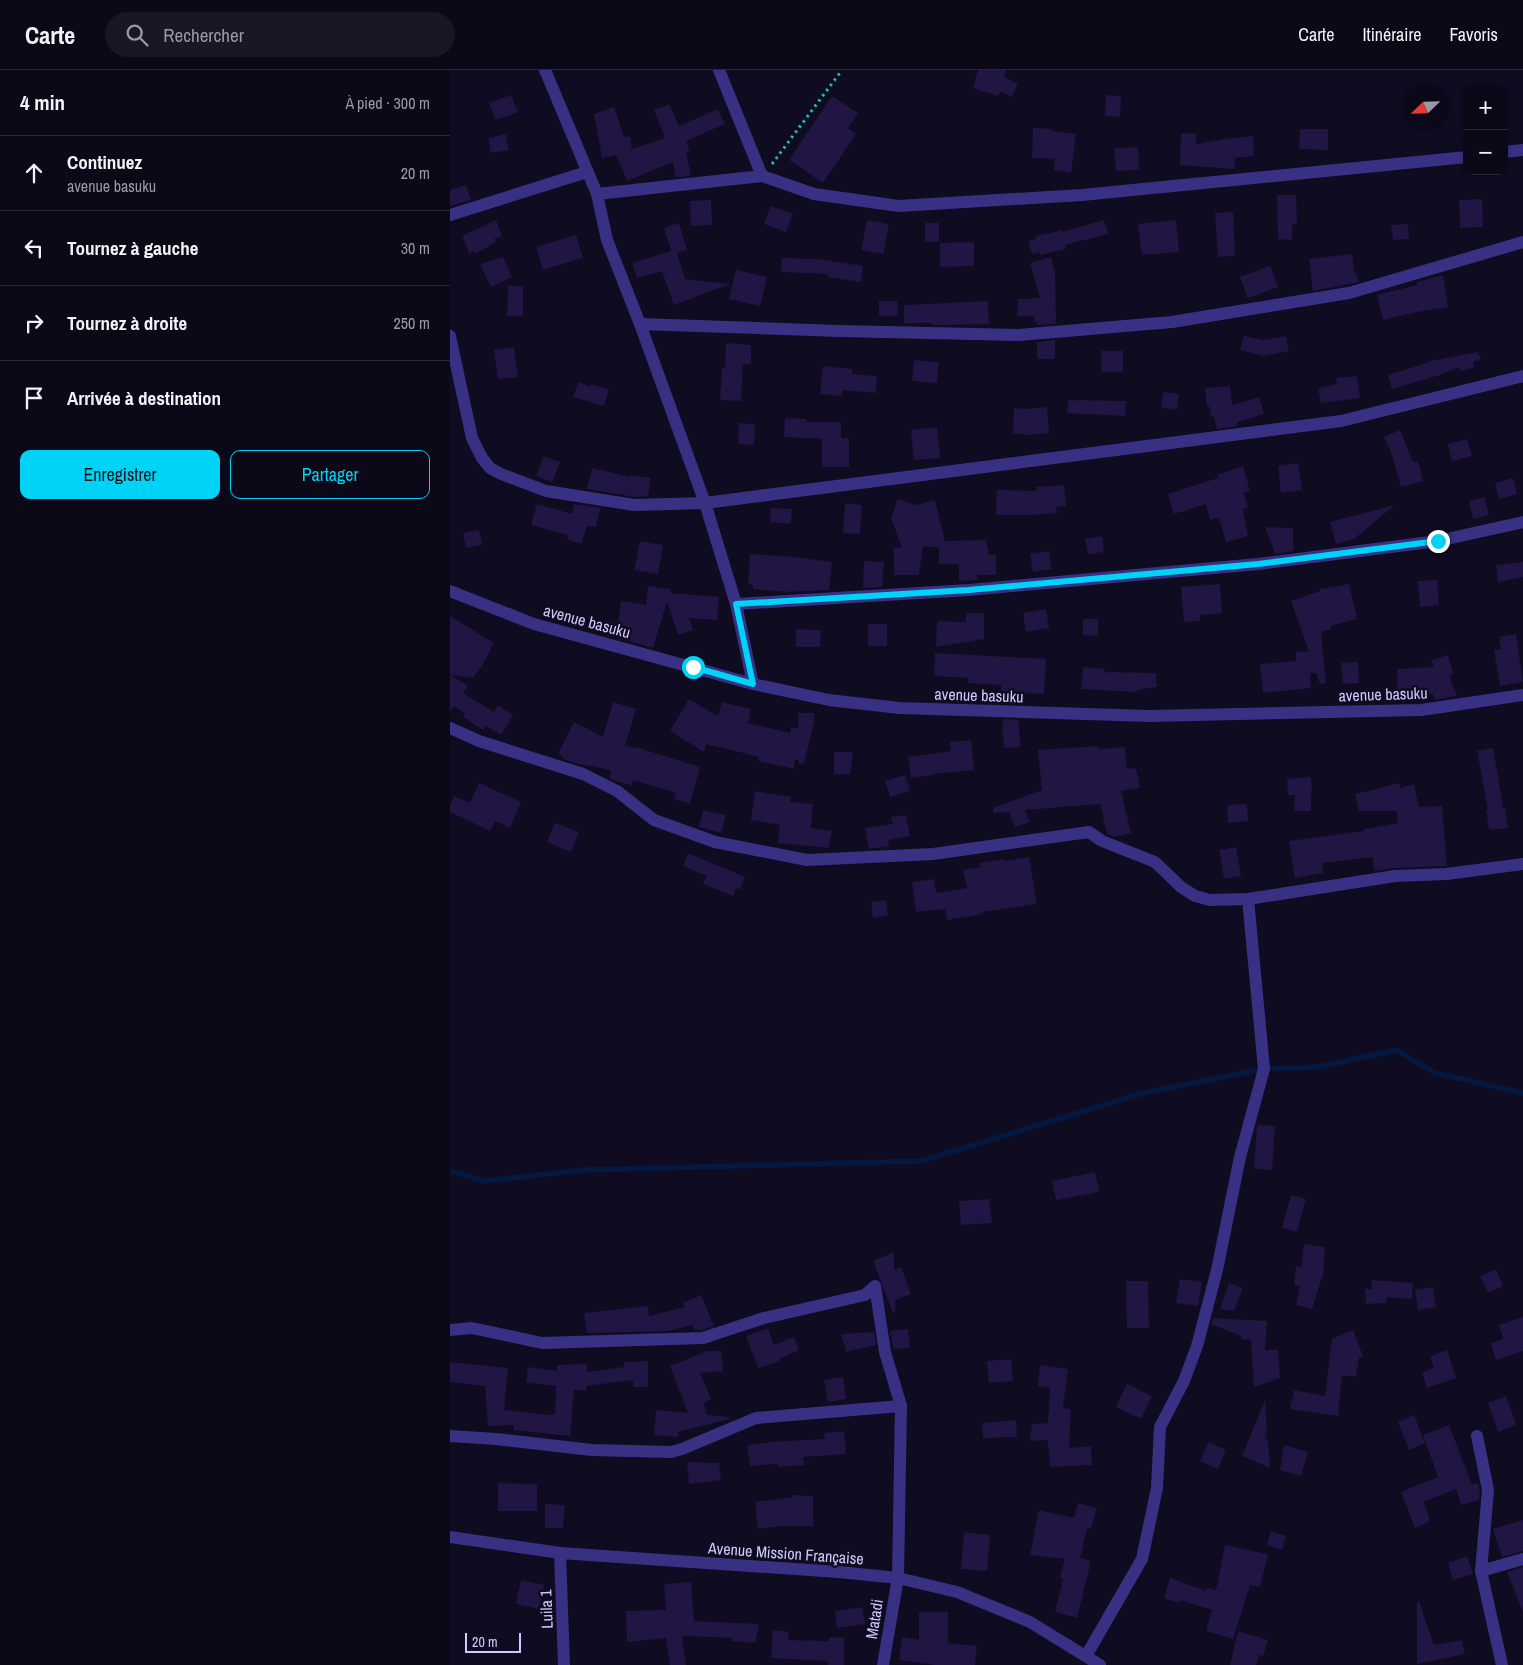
<!DOCTYPE html>
<html lang="fr">
<meta charset="utf-8">
<style>
body{margin:0;font-family:"Archivo Narrow",sans-serif;background:#191625;color:#f1f3f6}
.controls{position:absolute;right:15px;top:15px;display:grid;overflow:hidden;border-radius:10px;box-shadow:0 1px 4px #0004}
.controls button{width:45px;height:45px;display:grid;place-items:center;padding:0;border:0;border-bottom:1px solid #2b2937;background:#0b0818;color:#f1f3f6;font:25px sans-serif}
.compass{position:absolute;left:953px;top:15px;width:45px;height:45px;border-radius:50%;background:#0b0818;box-shadow:0 1px 4px #0004;rotate:247deg}
.scale{position:absolute;left:15px;bottom:12px;width:56px;box-sizing:border-box;padding-left:5px;border:2px solid #d2caff;border-top:0;font-size:14px;line-height:18px;white-space:nowrap;color:#d2caff;-webkit-text-stroke:4px #0f0b20;paint-order:stroke}
.stop{position:absolute;width:15px;height:15px;margin:-11px;border:4px solid #00d3f5;border-radius:50%;background:#fff}
.stop.end{background:#00d3f5;border-color:#fff;box-shadow:0 1px 5px #0008}
.list{margin:0;padding:0;list-style:none}
h2{display:flex;justify-content:space-between;align-items:center;height:65px;margin:0;padding:0 20px;font-size:21px}
h2 small{font-size:16px;font-weight:400;color:#9a9aa2}
.list li{display:grid;grid-template-columns:32px 1fr auto;gap:15px;align-items:center;box-sizing:border-box;height:75px;padding:0 20px;border-top:1px solid #2b2937}
.list b{display:block;font-size:19px;white-space:nowrap}
.list p{margin:0;font-size:16px;white-space:nowrap;color:#9a9aa2}
.list em{font-size:16px;font-style:normal;color:#9a9aa2}
.actions{display:flex;gap:10px;padding:15px 20px}
.actions a{flex:1;padding:11px 0;border:1px solid #00d3f5;border-radius:10px;text-align:center;font-size:18px;color:#00d3f5}
.actions .main{background:#00d3f5;color:#111}
.icon{flex:none;width:28px;height:28px;fill:none;stroke:currentColor;stroke-width:2;stroke-linecap:round;stroke-linejoin:round}
.map{position:relative;flex:none;width:1073px;height:1595px;overflow:hidden}
header{display:flex;align-items:center;gap:30px;box-sizing:border-box;height:70px;padding:0 25px;background:#0b0818;border-bottom:1px solid #2b2937}
header strong{font-size:24px}
nav{display:flex;gap:28px;margin-inline-start:auto;font-size:18px}
.search{width:350px;height:45px;background:#191625;display:flex;align-items:center;gap:12px;box-sizing:border-box;padding:0 18px;border-radius:28px;color:#9a9aa2;font-size:19px}
main{display:flex}
aside{flex:1;background:#0b0818}
.map>svg:first-child{display:block}
.lines{fill:none;stroke-linecap:round;stroke-linejoin:round}
.stream{stroke:#05183f;stroke-width:5.5}
.building{fill:#201543}
.path{stroke:#23bab7;stroke-width:3;stroke-dasharray:2.5 4;stroke-linecap:butt}
.minor{stroke:#383183;stroke-width:12}
.route{stroke:#00d3f5;stroke-width:6}
.labels{text-anchor:middle;dominant-baseline:central;stroke-width:5;stroke-linejoin:round;paint-order:stroke}
.street-label{font-size:16px;fill:#d2caff;stroke:#0f0b20}
</style>
<header>
<strong>Carte</strong>
<div class="search"><svg class="icon" aria-label="search" viewBox="0 0 24 24"><circle cx="10" cy="10" r="6"/><path d="M15 15l6 6"/></svg>Rechercher</div>
<nav><a>Carte</a><a>Itinéraire</a><a>Favoris</a></nav>
</header>
<main>
<aside>
<h2>4 min<small>À pied · 300 m</small></h2>
<ul class="list">
<li><svg class="icon" aria-label="ahead" viewBox="0 0 24 24"><path d="M12 20V5M6 11l6-6 6 6"/></svg><div><b>Continuez</b><p>avenue basuku</p></div><em>20 m</em></li>
<li><svg class="icon" aria-label="left" viewBox="0 0 24 24"><path d="M17 20v-9H6M10 6l-5 5 5 5"/></svg><div><b>Tournez à gauche</b></div><em>30 m</em></li>
<li><svg class="icon" aria-label="right" viewBox="0 0 24 24"><path d="M7 20v-9h11M14 6l5 5-5 5"/></svg><div><b>Tournez à droite</b></div><em>250 m</em></li>
<li><svg class="icon" aria-label="arrive" viewBox="0 0 24 24"><path d="M6 21V4h12l-3 4 3 4H6"/></svg><div><b>Arrivée à destination</b></div></li>
</ul>
<div class="actions"><a class="main">Enregistrer</a><a>Partager</a></div>
</aside>
<div class="map">
<svg width="1073" height="1595" viewBox="0 0 1073 1595">
<rect width="100%" height="100%" fill="#0f0b20"/>
<g class="lines">
<path class="stream" d="M0,1101L35,1111L133,1100L471,1091L693,1023L814,999L868,997L946,980L985,1003L1073,1023"/>
</g>
<g class="building">
<path d="M528,0H556L554,7L568,14L562,27L550,21L548,26L523,18Z"/>
<path d="M61,25L68,42L46,50L39,33Z"/>
<path d="M656,25L671,26L670,47L655,46Z"/>
<path d="M382,26L408,43L398,58L406,64L373,113L339,90Z"/>
<path d="M219,34L229,56L268,39L275,54L236,71L240,81L236,82L241,106L226,107L223,92L177,111L166,85L152,88L144,44L164,37L174,67L180,66L182,79L215,68L204,40Z"/>
<path d="M583,58L602,59V61L626,64L621,103L604,100L605,89L582,88Z"/>
<path d="M850,59H878V80L849,79Z"/>
<path d="M731,63L746,64V74L774,69L803,66L804,86L785,88L784,99L730,95Z"/>
<path d="M56,64L59,80L41,83L38,68Z"/>
<path d="M688,77L689,100L666,101L664,78Z"/>
<path d="M16,115L21,130L0,136V120Z"/>
<path d="M827,125H846L847,154L842,155V170L828,169Z"/>
<path d="M1032,129L1033,157L1010,158L1009,130Z"/>
<path d="M261,130L262,155L241,156L240,131Z"/>
<path d="M321,136L343,144L336,162L314,154Z"/>
<path d="M783,142L785,186L768,187L765,143Z"/>
<path d="M46,150L52,166L44,169L46,172L25,184L24,181L19,183L12,166Z"/>
<path d="M417,150L439,154L433,184L411,180Z"/>
<path d="M654,150L658,164L615,175L616,179L590,185L589,182L582,184L578,171L586,169V166L612,160V162Z"/>
<path d="M726,150L729,182L692,185L688,154Z"/>
<path d="M229,153L237,180L227,183L235,209L280,214L224,235L212,201L187,208L182,193L221,181L214,158Z"/>
<rect x="475" y="153" width="14" height="19"/>
<path d="M958,154L959,169L943,170L941,155Z"/>
<path d="M126,165L133,188L93,200L86,177Z"/>
<path d="M524,172V196L490,197V173Z"/>
<path d="M902,184L904,199L909,212L863,221L859,189Z"/>
<path d="M53,187L62,207L41,217L30,194Z"/>
<path d="M601,187L605,202L606,254L587,255V252H584V246H567L568,229H584V228H590L580,193Z"/>
<path d="M332,188L368,189L413,196L411,212L377,207L378,204L331,202Z"/>
<path d="M820,196L828,217L798,228L790,207Z"/>
<path d="M286,200L317,207L310,236L279,229Z"/>
<path d="M993,205L998,237L967,242L933,250L927,225L967,215V212Z"/>
<path d="M58,216H73V246H57Z"/>
<path d="M429,231H447L448,246H429Z"/>
<path d="M538,231L539,254L499,255H483V253H454V235Z"/>
<path d="M794,266L813,270L836,266L839,281L813,286L790,280Z"/>
<path d="M605,270V289H587V272Z"/>
<path d="M276,273L301,275V294H293L291,331L270,330L272,298H275Z"/>
<path d="M64,277L68,307L48,309L44,280Z"/>
<path d="M651,281H673V302H652Z"/>
<path d="M1028,282L1031,289L1023,292L1024,298L1010,301L1009,297L990,305L942,319L938,305L980,292V291Z"/>
<path d="M464,290L489,292L487,313L462,311Z"/>
<path d="M373,296L402,299V304L427,306L426,323L392,320V326L370,324Z"/>
<path d="M907,306L910,328L871,333L868,318L887,314L886,308Z"/>
<path d="M129,312L141,317V314L159,320L154,336L123,327Z"/>
<path d="M780,316L782,335L809,327L814,344L787,352L788,356L767,359L764,346H761L759,336H757L755,318Z"/>
<path d="M713,322L729,324L727,340L711,338Z"/>
<path d="M618,330L676,331L675,346L617,343Z"/>
<path d="M597,337L599,363L578,365L563,363L564,338L575,339Z"/>
<path d="M335,348L356,349V352H391V368H399V397H372V369L334,367Z"/>
<path d="M289,353L305,354L304,375L288,374Z"/>
<path d="M487,357L490,388L464,390L461,360Z"/>
<path d="M950,360L963,392L968,391L973,411L951,417L941,382L934,367Z"/>
<path d="M1017,369L1022,386L1002,391L998,374Z"/>
<path d="M94,386L110,392L102,412L86,406Z"/>
<path d="M848,393L852,420L831,423L828,396Z"/>
<path d="M793,396L800,421L794,422L798,438L793,439L798,466L776,472L769,448L760,450L756,434L724,444L718,424L768,408L767,405Z"/>
<path d="M142,398L180,407L181,405L201,408L198,426L185,427L137,419Z"/>
<path d="M1063,408L1067,424L1049,429L1045,413Z"/>
<path d="M614,415L616,436L606,437L607,443L582,445H546L547,420L587,421L586,417Z"/>
<path d="M1034,427L1039,445L1023,449L1019,431Z"/>
<path d="M448,429L466,435L485,430L495,471L536,470V476H538V485H546V505H527V510L509,511V494H489V478L473,476L469,505H444V478H452L441,448Z"/>
<path d="M395,433L412,435L410,464L393,463Z"/>
<path d="M87,434L122,444L124,434L150,438L146,457L137,456L131,474L117,469L118,465L81,455Z"/>
<path d="M945,435L904,469L886,474L880,452Z"/>
<path d="M321,438L342,439L341,454L320,452Z"/>
<path d="M815,457L843,458V481L825,484Z"/>
<path d="M29,460L32,475L16,478L13,463Z"/>
<path d="M652,466L654,482L638,484L635,469Z"/>
<path d="M190,471L213,475L208,504L184,500Z"/>
<path d="M599,481L602,499L583,502L580,484Z"/>
<path d="M300,484L344,487L382,492L379,520L338,522L303,519V515L298,514Z"/>
<path d="M414,491L434,492L432,517L413,518Z"/>
<path d="M1073,492V507L1048,512L1046,495Z"/>
<path d="M987,510L989,535L970,537L968,511Z"/>
<path d="M770,514L772,543L750,545V551L734,552L731,517Z"/>
<path d="M899,514L907,549L880,556L881,559L871,562L876,613L870,614L866,603H860L861,618L813,623L810,594L846,591V582L859,581L841,531L870,521V519Z"/>
<path d="M198,516L221,519L220,523L269,527L267,550L239,548L243,560L228,565L217,532L203,578L152,564L154,550L168,553L171,531L196,535Z"/>
<path d="M596,539L599,558L576,562L573,543Z"/>
<path d="M516,543H534V569L486,577L487,551L516,552Z"/>
<path d="M0,546L44,573L32,596L23,608L0,605Z"/>
<path d="M633,549H648V566L633,565Z"/>
<rect x="418" y="554" width="19" height="22"/>
<path d="M346,559L371,560L370,577H346Z"/>
<path d="M1066,564L1073,612L1050,616L1044,580L1051,579L1049,567Z"/>
<path d="M485,583L596,589L594,624L566,623L567,634L552,633L551,615L518,613L519,608L484,606Z"/>
<path d="M998,585L1003,604L999,606L1007,626L985,630L983,624L948,626L947,599L984,597L981,590Z"/>
<path d="M908,592L909,613L893,614L891,593Z"/>
<path d="M633,597L655,599L654,602L706,603L707,617L687,620V622L631,619Z"/>
<path d="M0,605L18,616L13,623L44,642L48,635L63,645L51,665L35,656L33,660L13,647L15,644L4,636L0,642Z"/>
<path d="M239,629L268,646L272,632L301,639L298,653L340,663L341,657L348,659V643H364V652L354,694L348,693V690H345L344,699L308,691L309,687L256,674L254,682L220,661Z"/>
<path d="M163,632L186,639L175,676L189,678L250,697L240,734L224,729L226,723L183,710L182,715L168,712L160,709L161,700L124,693L111,688L112,686L108,684L124,652L153,667Z"/>
<path d="M553,649L568,650L571,677L554,678L552,656H553Z"/>
<path d="M521,670L524,700L482,704L483,705L461,708L458,687L501,681L500,672Z"/>
<path d="M649,676V679L675,677L677,699L686,698L690,718L671,721L681,763L664,767L657,764L650,734L575,740L580,752L565,757L559,742L544,743L543,738L592,720L588,680Z"/>
<path d="M1043,678L1053,738L1055,737L1058,758L1039,760L1036,740L1038,739L1027,681Z"/>
<path d="M384,682H403L400,704H384Z"/>
<path d="M455,705L460,721L440,727L435,711Z"/>
<path d="M861,707L862,723H861V741H844L845,725H838L837,709Z"/>
<path d="M29,713L71,732L60,758L45,751L40,761L0,742V735L4,726L20,733Z"/>
<path d="M950,713V718L964,714L969,737L992,736L997,796L945,798L924,801L923,787L872,793L873,803L845,808L839,771L914,761V759L948,753L947,741H909L905,724Z"/>
<path d="M305,721L341,727L340,732L363,734L361,758L382,761L378,778L328,773L330,755L301,750Z"/>
<path d="M797,734L798,751L778,753L777,735Z"/>
<path d="M253,740L276,745L271,763L249,757Z"/>
<path d="M456,745L460,766L438,770L439,776L419,779L415,758L443,754L441,747Z"/>
<path d="M105,753L129,762L121,782L97,772Z"/>
<path d="M786,777L791,806L774,809L769,780Z"/>
<path d="M238,783L295,807L290,820L286,818L283,826L253,814L257,806L233,796Z"/>
<path d="M579,787L587,834L532,842L533,844L497,850L495,839L466,842L462,812L484,809L486,823L517,818L513,800L531,797L530,793L554,789V791Z"/>
<path d="M436,830L438,845L423,848L421,832Z"/>
<path d="M807,1055L825,1056L822,1100L804,1099Z"/>
<path d="M645,1102L649,1122L606,1130L602,1111Z"/>
<path d="M841,1125L856,1129L847,1162L832,1158Z"/>
<path d="M539,1129L542,1153L511,1155L509,1131Z"/>
<path d="M854,1174L875,1177L873,1204L862,1239L846,1235L850,1216L844,1215L846,1196L851,1197Z"/>
<path d="M444,1182V1200L451,1197L461,1224L445,1230V1242L443,1243L423,1191Z"/>
<path d="M1046,1199L1053,1216L1038,1223L1030,1206Z"/>
<path d="M730,1209L752,1212L748,1236L726,1233Z"/>
<path d="M921,1210L963,1213L962,1229L936,1227L937,1233L916,1234L915,1219H922Z"/>
<path d="M676,1211H698L699,1258H677Z"/>
<path d="M779,1213L793,1218L784,1241L770,1239Z"/>
<path d="M983,1217L986,1237L968,1240L965,1220Z"/>
<path d="M251,1225L264,1256L252,1260H244L242,1255L218,1261L137,1263L134,1243L198,1236L199,1246L235,1237L233,1233Z"/>
<path d="M1073,1247V1281L1046,1290L1041,1273L1053,1269L1049,1255Z"/>
<path d="M763,1248L817,1251L815,1280H828L830,1308L804,1317L801,1270L791,1269V1266L761,1254Z"/>
<path d="M318,1258L324,1275L344,1267L349,1280L329,1289L330,1291L308,1298L296,1266Z"/>
<path d="M458,1259L460,1278L443,1279L440,1261Z"/>
<path d="M903,1260L913,1286L909,1288L906,1307L892,1305L888,1346L840,1339L844,1320L875,1326L882,1269Z"/>
<path d="M424,1262L426,1275L396,1282L391,1264Z"/>
<path d="M997,1280L1006,1308L977,1318L972,1302L984,1298L980,1286Z"/>
<path d="M257,1281H271L273,1301L250,1303L261,1329L254,1333L257,1345L279,1347V1349L228,1362V1367L204,1365L206,1340L238,1343L220,1296Z"/>
<path d="M561,1289L563,1311L539,1313L537,1291Z"/>
<path d="M198,1291V1317H183V1310L136,1316V1321L124,1320L120,1366L63,1360L64,1355L38,1356L35,1316L0,1312V1292L58,1298L54,1340L101,1345L105,1344L106,1316L76,1312L78,1297L107,1301V1295L137,1294V1302L174,1297V1292Z"/>
<path d="M590,1295L618,1299L613,1338L621,1339L619,1378L641,1376L642,1395L600,1397L598,1372H597V1370L580,1371L582,1354L598,1353L600,1318L588,1316Z"/>
<path d="M393,1307L396,1329L378,1332L374,1310Z"/>
<path d="M677,1314L702,1326L691,1349L666,1337Z"/>
<path d="M1056,1326L1066,1355L1048,1362L1038,1333Z"/>
<path d="M815,1330L817,1363L815,1369L818,1370L820,1398L792,1386Z"/>
<path d="M964,1345L975,1373L959,1380L948,1352Z"/>
<path d="M566,1350L567,1367L533,1368L532,1353Z"/>
<path d="M999,1355L1022,1415L1028,1413L1030,1420L1029,1430L1011,1435L1006,1419L973,1432L979,1446V1452L965,1458L951,1422L988,1407L973,1365Z"/>
<path d="M394,1361L396,1384L353,1387L354,1395L329,1397L327,1394L300,1396L297,1375L333,1371L375,1369L374,1363Z"/>
<path d="M758,1372L776,1380L768,1399L750,1391Z"/>
<path d="M834,1375L858,1382L851,1406L830,1400Z"/>
<path d="M237,1392L269,1393L271,1410L239,1414Z"/>
<path d="M48,1413L87,1414V1441H48Z"/>
<path d="M342,1425L363,1426V1456H332L308,1459L305,1432L343,1427Z"/>
<path d="M628,1433L647,1438L641,1459L637,1458L630,1488L641,1491L627,1548L605,1542L613,1509L610,1508L615,1489L580,1485L589,1440L624,1448Z"/>
<path d="M95,1434L115,1435L113,1458H95Z"/>
<path d="M1073,1450V1481L1052,1487L1043,1459Z"/>
<path d="M821,1461L836,1466L832,1480L817,1475Z"/>
<path d="M514,1462L540,1465L537,1501L511,1499Z"/>
<path d="M775,1475L818,1484L810,1517L800,1515L783,1569L756,1561L762,1540L730,1530L729,1533L714,1528L720,1508L756,1521L757,1518L766,1520Z"/>
<path d="M1017,1486L1023,1504L1003,1510L998,1493Z"/>
<path d="M1073,1497V1540H1072L1057,1502Z"/>
<path d="M71,1510L94,1515L89,1539L66,1534Z"/>
<path d="M241,1512L244,1551L309,1554L305,1573L282,1571V1568L232,1566L236,1595H220L216,1568L177,1572L176,1541L216,1540L214,1514Z"/>
<path d="M967,1532H969L984,1575L1012,1570L1015,1584L967,1594Z"/>
<path d="M412,1537L415,1554L387,1558L385,1541Z"/>
<path d="M469,1542H498V1573L527,1576L525,1595H485L449,1590L452,1567L469,1570Z"/>
<path d="M323,1560L339,1562L338,1570L379,1571V1567L394,1568V1595H378V1591L321,1588Z"/>
<path d="M788,1561L818,1570L813,1586L809,1585L806,1595H780Z"/>
</g>
<g class="lines">
<path class="path" d="M322,94L392,0"/>
<g class="minor">
<path d="M95,0L147,124L157,170L190,254L255,433L286,534L303,614"/>
<path d="M269,0L312,106"/>
<path d="M1054,82L1073,80"/>
<path d="M147,124L312,106L364,124L449,136L632,125L1017,87"/>
<path d="M0,145L137,102"/>
<path d="M190,254L390,261L569,265L722,252L899,223L1073,172"/>
<path d="M0,266L22,368L32,388L40,398L51,404L96,421L184,435L255,433L891,351L1073,306"/>
<path d="M0,521L84,554L303,614L379,630L449,638L699,646L971,640L1073,625"/>
<path d="M286,534L519,520L808,494L988,471L1073,452"/>
<path d="M0,658L29,671L133,704L167,721L204,750L265,772L357,790L483,784L639,762L652,771L705,792L731,817L745,826L760,830L798,829L945,806L997,804L1073,794"/>
<path d="M0,1260L22,1258L92,1273L253,1268L314,1248L415,1225L425,1216L435,1282L451,1336L448,1508L433,1595"/>
<path d="M0,1366L46,1369L142,1380L221,1382L232,1379L306,1348L451,1336"/>
<path d="M1027,1366L1038,1420L1031,1501L1052,1595"/>
<path d="M0,1467L110,1483L389,1502L448,1508L507,1522L580,1552L650,1595"/>
<path d="M110,1483L114,1595"/>
<path d="M1031,1501L1073,1489"/>
<path d="M636,1586L692,1489L707,1418L710,1357L734,1311L747,1276L767,1200L790,1087L814,999L798,829"/>
</g>
</g>
<g class="lines">
<path class="route" d="M243,597L303,614L286,534L519,520L808,494L988,471"/>
</g>
<g class="labels">
<g class="street-label">
<text transform="translate(137 551) rotate(15)">avenue basuku</text>
<text transform="translate(933 624) rotate(-2)">avenue basuku</text>
<text transform="translate(529 625) rotate(2)">avenue basuku</text>
<text transform="translate(336 1483) rotate(4)">Avenue Mission Française</text>
<text transform="translate(96 1539) rotate(-92)">Luila 1</text>
<text transform="translate(424 1549) rotate(-81)">Matadi</text>
</g>
</g>
</svg>
<div class="controls">
<button>+</button>
<button>−</button>
</div>
<svg class="compass" viewBox="-18 -18 36 36"><path d="M0-13l5 13h-10z" fill="#e53935"/><path d="M0 13l5-13h-10z" fill="#9a9aa2"/></svg>
<div class="scale">20 m</div>
<div class="stop" style="left:243px;top:597px"></div>
<div class="stop end" style="left:988px;top:471px"></div>
</div>
</main>
